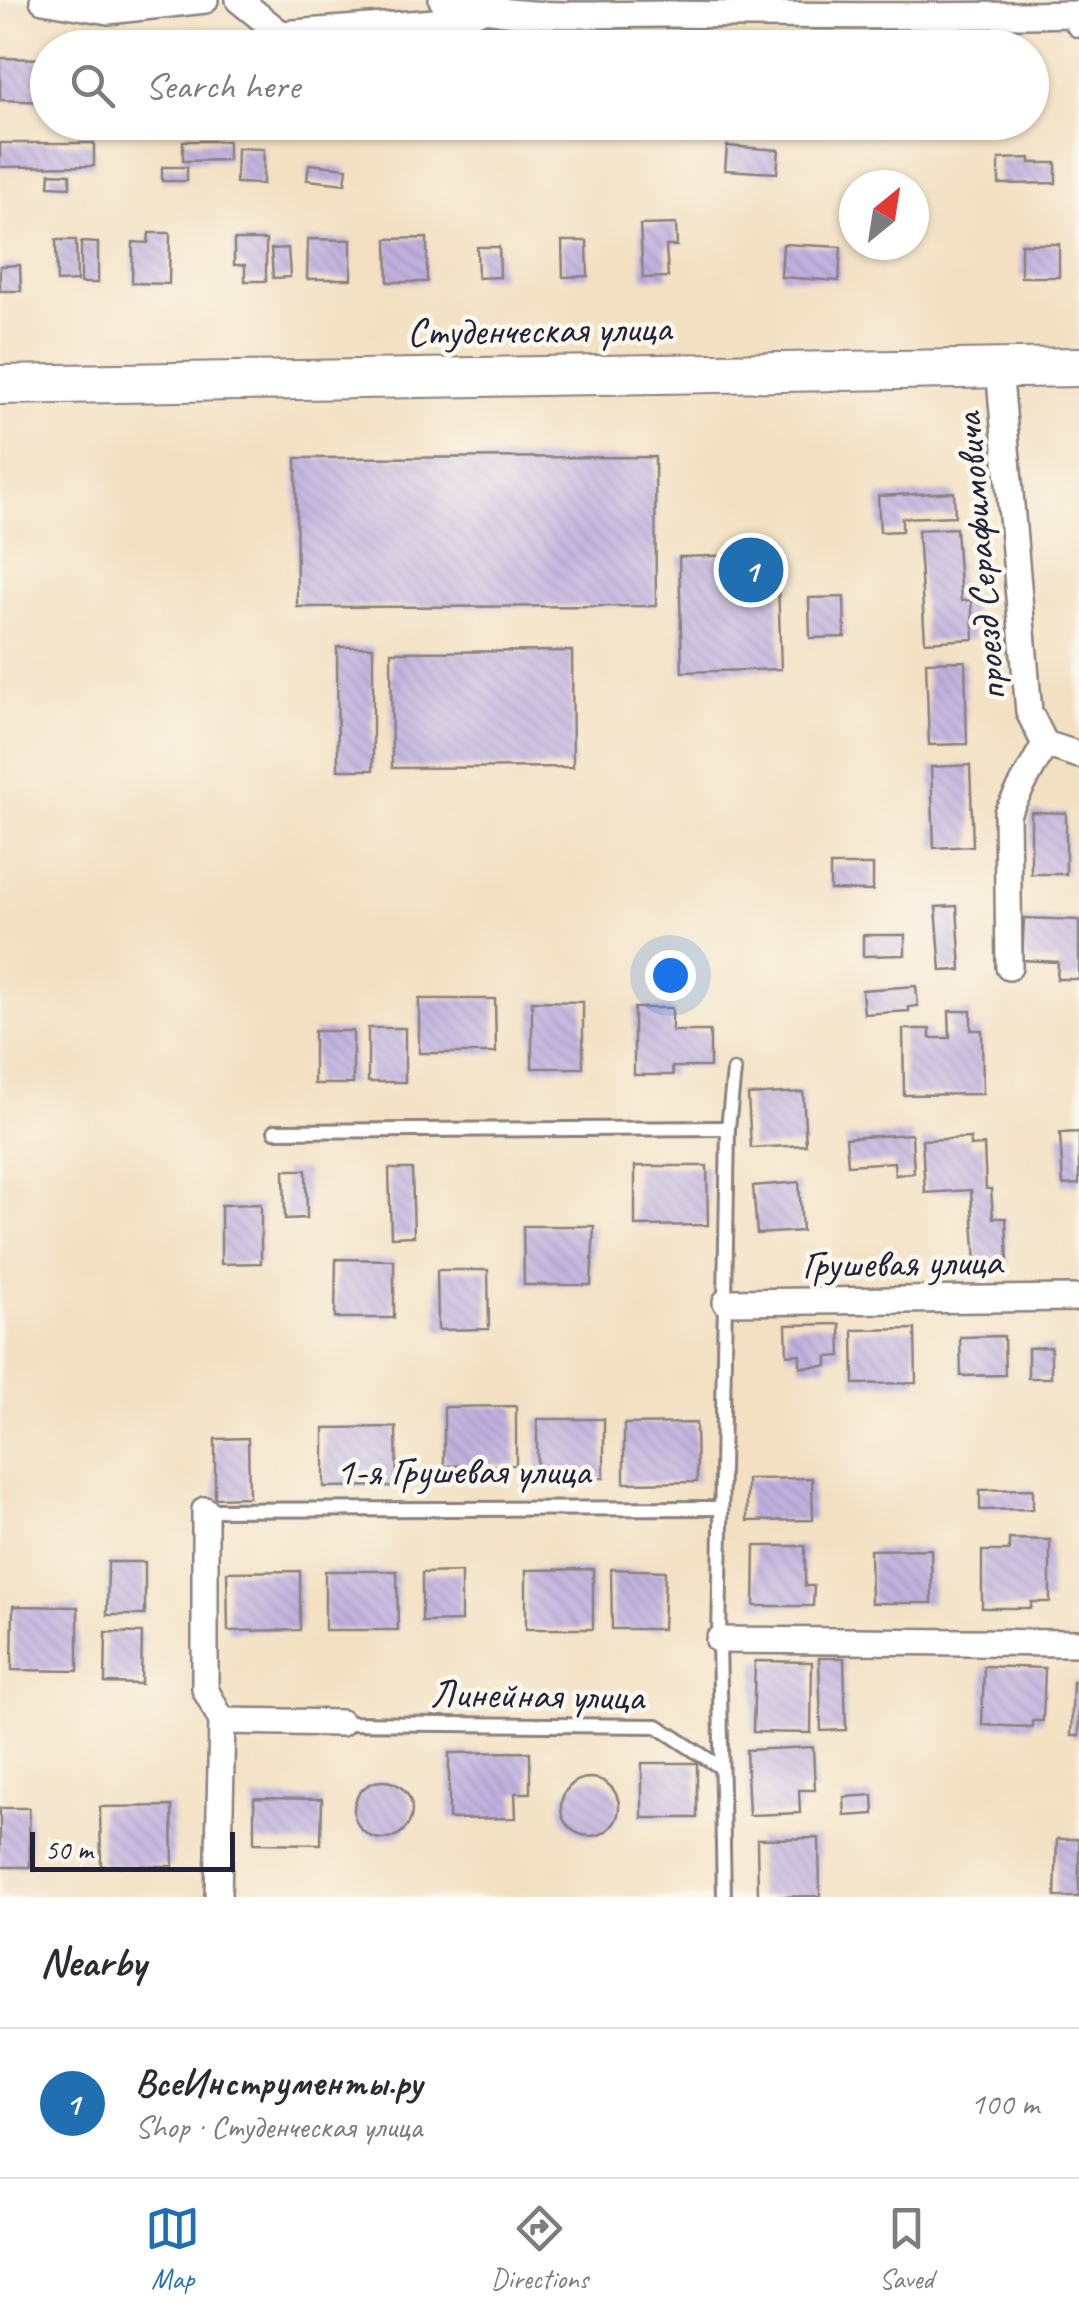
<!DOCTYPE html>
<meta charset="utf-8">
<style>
body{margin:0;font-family:Caveat,sans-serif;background:#f2f2f3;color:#2b2b33}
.compass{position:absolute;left:839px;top:170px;width:90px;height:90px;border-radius:50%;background:#fff;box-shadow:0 2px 8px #0004;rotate:30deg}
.scale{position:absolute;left:30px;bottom:25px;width:205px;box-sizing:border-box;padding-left:10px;border:5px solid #22223b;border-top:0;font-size:28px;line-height:35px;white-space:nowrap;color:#22223b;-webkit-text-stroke:8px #fbf7ec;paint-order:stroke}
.you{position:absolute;left:670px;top:975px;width:35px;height:35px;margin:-25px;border:8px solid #fff;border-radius:50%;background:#1a73e8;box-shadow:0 0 0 15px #1a73e833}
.badge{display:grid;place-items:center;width:65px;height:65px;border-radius:50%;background:#1f6fb2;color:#fff;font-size:32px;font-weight:700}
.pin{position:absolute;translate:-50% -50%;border:5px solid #fff;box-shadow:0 2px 10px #0006}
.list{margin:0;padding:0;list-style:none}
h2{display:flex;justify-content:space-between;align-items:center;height:130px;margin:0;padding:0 40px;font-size:42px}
h2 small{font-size:32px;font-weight:400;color:#7c7c81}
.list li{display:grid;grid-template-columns:65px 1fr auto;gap:30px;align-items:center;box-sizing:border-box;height:150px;padding:0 40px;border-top:2px solid #e1e1e2}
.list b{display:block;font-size:38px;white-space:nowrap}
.list p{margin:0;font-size:32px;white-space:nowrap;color:#7c7c81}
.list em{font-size:32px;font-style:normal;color:#7c7c81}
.icon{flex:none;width:55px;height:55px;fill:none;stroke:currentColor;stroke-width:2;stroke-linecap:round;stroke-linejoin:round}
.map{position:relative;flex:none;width:1079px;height:1897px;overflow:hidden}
.search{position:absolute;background:#fff;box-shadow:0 2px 8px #0004;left:30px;right:30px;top:30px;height:110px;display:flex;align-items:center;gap:25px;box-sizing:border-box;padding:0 35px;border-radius:55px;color:#7c7c81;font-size:38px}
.sheet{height:280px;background:#fff}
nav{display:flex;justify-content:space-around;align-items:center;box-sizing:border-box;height:140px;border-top:2px solid #e1e1e2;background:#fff;font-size:28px;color:#7c7c81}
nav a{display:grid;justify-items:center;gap:5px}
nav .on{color:#1f6fb2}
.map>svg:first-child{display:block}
.building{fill:url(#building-back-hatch)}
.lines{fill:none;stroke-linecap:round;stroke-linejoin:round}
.service-casing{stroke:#8a817e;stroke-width:18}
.minor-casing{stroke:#8a817e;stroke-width:30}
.primary-casing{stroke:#8a817e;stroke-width:42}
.service{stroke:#fff;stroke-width:12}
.minor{stroke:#fff;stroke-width:25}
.primary{stroke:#fff;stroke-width:38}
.labels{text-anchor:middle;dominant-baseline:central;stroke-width:9;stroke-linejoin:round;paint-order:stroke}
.street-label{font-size:40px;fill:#22223b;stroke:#fbf7ec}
</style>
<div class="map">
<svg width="1079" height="1897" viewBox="0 0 1079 1897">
<defs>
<pattern id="building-back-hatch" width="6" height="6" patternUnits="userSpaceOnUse" patternTransform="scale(2.5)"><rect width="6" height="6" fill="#c0b0de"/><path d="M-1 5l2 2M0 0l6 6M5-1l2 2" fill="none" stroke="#a597bf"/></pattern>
</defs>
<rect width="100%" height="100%" fill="#fbf7ec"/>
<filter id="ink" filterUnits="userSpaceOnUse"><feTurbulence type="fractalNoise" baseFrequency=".01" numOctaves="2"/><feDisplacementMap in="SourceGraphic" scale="20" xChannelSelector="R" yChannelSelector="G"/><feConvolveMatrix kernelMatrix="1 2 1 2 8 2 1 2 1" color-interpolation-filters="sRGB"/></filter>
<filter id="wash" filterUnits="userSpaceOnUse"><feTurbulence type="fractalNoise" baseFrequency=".0048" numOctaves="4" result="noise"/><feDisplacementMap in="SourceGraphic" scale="40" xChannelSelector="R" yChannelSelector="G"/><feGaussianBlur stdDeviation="2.25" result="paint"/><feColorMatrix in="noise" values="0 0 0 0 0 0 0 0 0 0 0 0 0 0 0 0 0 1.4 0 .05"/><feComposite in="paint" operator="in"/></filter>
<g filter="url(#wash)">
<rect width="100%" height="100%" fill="#f3e0c2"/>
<g id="blocks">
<g class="building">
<path d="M0,58L48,59V102L0,100Z"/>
<path d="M183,141H228V160L183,161Z"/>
<path d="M0,143H94V166L0,167Z"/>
<path d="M727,146L779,150L777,173L725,170Z"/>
<path d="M237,148L264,149L263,184L236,183Z"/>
<path d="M1030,158V163H1056V183L999,184V159Z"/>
<path d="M309,164L347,168L345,184L307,180Z"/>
<rect x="162" y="167" width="25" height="14"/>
<path d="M50,173L70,174V187L49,186Z"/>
<path d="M676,224L677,246H666L668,277L643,278L640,225Z"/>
<path d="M149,233H170L169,284L132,283L133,242L148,243Z"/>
<path d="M427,238V282H388L387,239Z"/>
<path d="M308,239L351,240V279H307Z"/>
<path d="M56,240H76L77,281L57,282Z"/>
<path d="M234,240H266V281H245V265H234Z"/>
<path d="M562,241H587L588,276L563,277Z"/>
<path d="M81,242L98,243V283H81Z"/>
<path d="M783,244L841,247L839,281L781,277Z"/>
<rect x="1021" y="244" width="38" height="33"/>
<path d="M477,247H499L500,277L478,278Z"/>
<path d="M288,248L290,277L273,278L271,249Z"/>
<path d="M20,265L21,291H0V266Z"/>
<path d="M655,457L656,606L297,607L296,458Z"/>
<path d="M954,492L955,516L902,518V531L880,532L878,496Z"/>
<path d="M956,528L961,601L971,600L974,639L925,642L918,530Z"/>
<path d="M777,554L781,669L682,672L679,557Z"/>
<path d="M844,597L845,637L810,638L809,598Z"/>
<path d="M337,647H373V770H338Z"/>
<path d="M572,651L573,767L392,768L391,652Z"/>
<path d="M965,661L967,744L929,745L926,662Z"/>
<path d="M970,765L973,846L934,848L931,767Z"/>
<path d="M1031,812L1066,813V874H1031Z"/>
<path d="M830,865H873V891L830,890Z"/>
<path d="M957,906L961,970L941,971L936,907Z"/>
<path d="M1024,918L1079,920V979H1057L1058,962L1022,960Z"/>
<path d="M863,935H905V955L863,956Z"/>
<path d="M916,986L918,1006L909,1007V1011L864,1014L862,990Z"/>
<path d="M419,999H495L496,1053H419Z"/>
<path d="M532,1001L583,1002V1068H532Z"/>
<path d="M634,1008H672V1031H710V1067H672L673,1075H634Z"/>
<path d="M949,1011H971V1030H982L983,1094L904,1095L903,1029H930V1038H950Z"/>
<rect x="368" y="1028" width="37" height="54"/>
<rect x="314" y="1031" width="39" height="53"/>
<path d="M803,1092L806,1145L751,1148L748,1095Z"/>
<path d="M1079,1132V1184L1063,1185L1060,1133Z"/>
<path d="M912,1134L914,1173L895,1175L894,1162L848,1165L846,1138Z"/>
<path d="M970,1138V1146L984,1145L986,1189H991L993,1218H1006L1008,1263L976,1265L971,1190L925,1193L922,1140Z"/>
<path d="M635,1166H707L708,1225L635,1226Z"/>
<path d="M389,1169H412L414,1236L391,1237Z"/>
<path d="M284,1170H306L307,1218L285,1219Z"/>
<path d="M799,1182L802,1231L757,1234L753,1186Z"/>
<path d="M261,1204V1263L221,1264V1205Z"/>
<path d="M523,1226H594L591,1285H524Z"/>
<path d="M336,1259L394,1260V1318H335Z"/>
<path d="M437,1270H488L489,1329L438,1330Z"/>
<path d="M840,1324L841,1356L827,1357V1366L800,1367V1354L787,1355L786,1325Z"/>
<path d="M915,1329L916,1383L854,1384L853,1330Z"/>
<path d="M1004,1336L1005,1375L961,1376L960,1337Z"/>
<path d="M1051,1347V1378H1028V1348Z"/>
<path d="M516,1406V1465L444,1466V1407Z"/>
<path d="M537,1419H604V1478L537,1479Z"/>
<path d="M696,1423L697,1482L624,1483V1424Z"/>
<path d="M396,1427L397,1486L324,1487V1428Z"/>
<path d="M248,1438L249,1497L215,1498V1439Z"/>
<path d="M812,1478L813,1520L747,1521V1479Z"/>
<path d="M1033,1489V1509L980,1510V1490Z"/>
<path d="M1009,1539L1050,1540V1602H1031V1608H982V1551H1009Z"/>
<path d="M755,1546H805V1586H814L813,1606H754Z"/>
<path d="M931,1549L932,1603H871L870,1550Z"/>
<path d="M108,1562H145V1615H107Z"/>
<path d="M593,1569V1629H526V1570Z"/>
<path d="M611,1569L665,1571L663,1629H612Z"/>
<path d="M300,1571V1630L228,1631L227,1572Z"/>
<path d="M325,1571H397L398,1630H325Z"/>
<path d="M461,1572V1621L422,1622V1573Z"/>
<path d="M13,1606L78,1607V1671L12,1670Z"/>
<path d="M106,1632L142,1633L141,1684L105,1683Z"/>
<path d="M819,1658H844L846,1730L821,1731Z"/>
<path d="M755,1661L812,1662L811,1733L753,1732Z"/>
<path d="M984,1666L1045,1668L1043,1721H1032V1727L982,1725Z"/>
<path d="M1073,1682H1079V1736H1071Z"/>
<path d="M813,1747L815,1790H799L800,1813L749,1815L746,1750Z"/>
<path d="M530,1752V1793H515L516,1818L449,1819V1753Z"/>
<rect x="642" y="1763" width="55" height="55"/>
<circle cx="590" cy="1807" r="29"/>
<circle cx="383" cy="1810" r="29"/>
<path d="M873,1795L874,1814L845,1816L844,1797Z"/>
<path d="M254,1798L322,1799L321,1844L254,1843Z"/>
<path d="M172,1806L173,1866H101L100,1807Z"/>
<path d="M0,1808H29L30,1867H0Z"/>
<path d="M819,1838L820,1896L758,1897L757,1839Z"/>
<path d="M1057,1839H1079V1897H1055Z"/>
</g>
</g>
</g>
<g filter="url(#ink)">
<use href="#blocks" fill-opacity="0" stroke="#8a817e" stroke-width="2.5"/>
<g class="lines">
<g class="service-casing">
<g id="service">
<path d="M275,1131L728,1128"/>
<path d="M205,1510L721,1508"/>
<path d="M341,1723L657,1726L720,1767"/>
<path d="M724,1897L719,1640L728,1128L734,1071"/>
</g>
</g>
<g class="minor-casing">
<g id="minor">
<path d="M43,0L108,11L205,0"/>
<path d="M239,0L281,34L460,20L478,11"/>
<path d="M442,0C514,21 595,14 669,14C803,16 937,17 1072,14L1079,24"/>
<path d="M999,367L1029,712L1045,744L1007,813L1009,967"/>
<path d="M1045,744L1079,755"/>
<path d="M726,1302L1079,1298"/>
<path d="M205,1510V1689L222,1721"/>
<path d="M719,1640L1079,1643"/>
<path d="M218,1897L222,1721L341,1723"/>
</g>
</g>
<g class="primary-casing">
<path id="primary" d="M0,385L1079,367"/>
</g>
<use href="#service" class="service"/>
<use href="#minor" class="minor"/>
<use href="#primary" class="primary"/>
</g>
</g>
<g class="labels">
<g class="street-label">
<text transform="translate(539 330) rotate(-1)">Студенческая улица</text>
<text transform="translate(980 557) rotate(-95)">проезд Серафимовича</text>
<text transform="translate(902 1263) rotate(-1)">Грушевая улица</text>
<text x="463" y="1471">1-я Грушевая улица</text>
<text transform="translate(537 1695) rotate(1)">Линейная улица</text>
</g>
</g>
</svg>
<svg class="compass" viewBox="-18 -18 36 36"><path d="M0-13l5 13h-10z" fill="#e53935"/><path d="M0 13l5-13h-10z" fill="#7c7c81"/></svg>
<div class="scale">50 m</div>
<div class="you"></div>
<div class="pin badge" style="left:751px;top:570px">1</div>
<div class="search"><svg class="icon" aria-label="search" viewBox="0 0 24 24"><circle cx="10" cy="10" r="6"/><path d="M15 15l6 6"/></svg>Search here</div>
</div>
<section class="sheet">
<h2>Nearby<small></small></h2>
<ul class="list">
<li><span class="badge">1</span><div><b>ВсеИнструменты.ру</b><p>Shop · Студенческая улица</p></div><em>100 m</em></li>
</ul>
</section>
<nav>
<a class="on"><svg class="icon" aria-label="map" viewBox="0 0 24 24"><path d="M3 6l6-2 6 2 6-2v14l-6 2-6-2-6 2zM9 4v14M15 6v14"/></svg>Map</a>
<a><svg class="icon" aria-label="directions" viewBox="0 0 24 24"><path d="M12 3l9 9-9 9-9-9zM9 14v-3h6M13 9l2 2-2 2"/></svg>Directions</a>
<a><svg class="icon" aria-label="saved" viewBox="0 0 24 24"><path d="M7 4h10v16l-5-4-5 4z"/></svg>Saved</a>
</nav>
